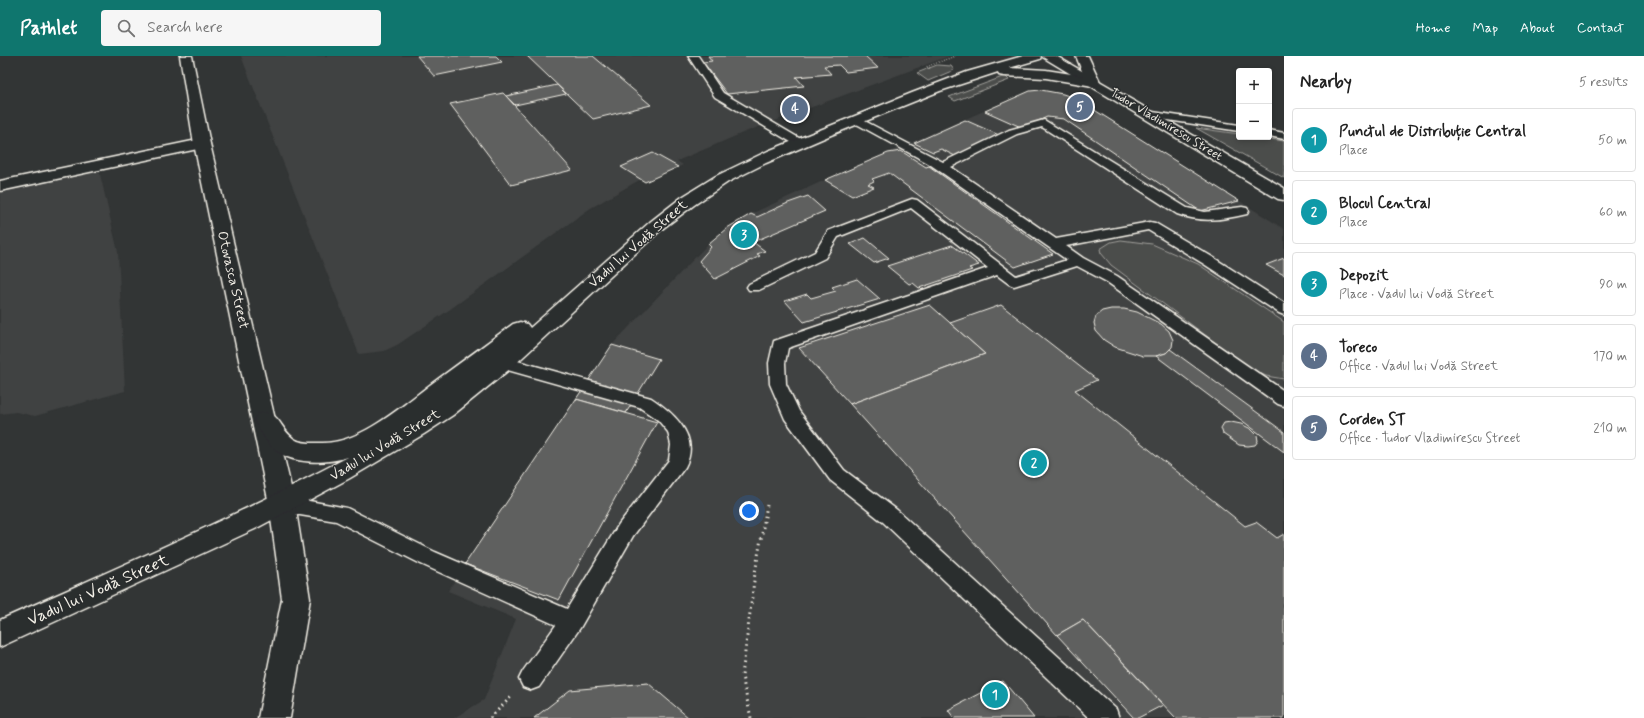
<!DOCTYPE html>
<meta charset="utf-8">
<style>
body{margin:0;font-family:Mynerve,sans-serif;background:#f6f6f6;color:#222}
.controls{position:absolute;right:12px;top:12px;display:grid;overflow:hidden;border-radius:4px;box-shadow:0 2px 6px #0003}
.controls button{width:36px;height:36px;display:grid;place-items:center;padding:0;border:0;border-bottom:1px solid #e0e0e0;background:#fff;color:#222;font:20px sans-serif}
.you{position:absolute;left:749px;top:455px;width:14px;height:14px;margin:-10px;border:3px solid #fff;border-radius:50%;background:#1a73e8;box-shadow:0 0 0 6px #1a73e833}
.badge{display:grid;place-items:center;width:26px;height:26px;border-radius:50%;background:#0f766e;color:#fff;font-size:13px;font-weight:700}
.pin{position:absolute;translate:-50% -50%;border:2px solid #fff;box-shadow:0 1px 4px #0006}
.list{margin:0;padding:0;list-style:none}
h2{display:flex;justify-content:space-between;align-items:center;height:52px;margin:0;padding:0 16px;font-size:17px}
h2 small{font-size:13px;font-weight:400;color:#767676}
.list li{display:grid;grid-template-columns:26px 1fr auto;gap:12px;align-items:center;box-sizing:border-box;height:64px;margin:0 8px 8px;padding:0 8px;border:1px solid #e0e0e0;border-radius:4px}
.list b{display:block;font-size:15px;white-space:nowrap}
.list p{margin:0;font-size:13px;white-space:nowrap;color:#767676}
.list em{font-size:13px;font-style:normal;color:#767676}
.icon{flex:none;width:22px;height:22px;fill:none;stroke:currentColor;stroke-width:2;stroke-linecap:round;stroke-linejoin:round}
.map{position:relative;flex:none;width:1284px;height:662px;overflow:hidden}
header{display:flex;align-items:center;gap:24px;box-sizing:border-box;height:56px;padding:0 20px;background:#0f766e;color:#fff}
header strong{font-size:19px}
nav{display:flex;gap:22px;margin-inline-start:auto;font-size:14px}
.search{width:280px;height:36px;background:#f6f6f6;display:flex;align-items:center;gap:10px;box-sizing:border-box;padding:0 14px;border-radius:4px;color:#767676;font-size:15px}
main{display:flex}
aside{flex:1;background:#fff}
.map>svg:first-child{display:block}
.built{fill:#404242}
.green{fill:#4b4d4c;stroke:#a09f9a}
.building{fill:#5f605f;stroke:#f4f1e8}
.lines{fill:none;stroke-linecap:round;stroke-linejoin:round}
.service-casing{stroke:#f4f1e8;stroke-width:3}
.minor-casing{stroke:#f4f1e8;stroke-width:3}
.tertiary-casing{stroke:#f4f1e8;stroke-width:3}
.secondary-casing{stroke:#f4f1e8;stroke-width:3}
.primary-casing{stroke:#f4f1e8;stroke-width:3}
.path-far1{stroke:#f4f1e8;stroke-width:1.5;stroke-dasharray:0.5 2;stroke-linecap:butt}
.path{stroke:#f4f1e8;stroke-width:3;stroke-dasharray:1.5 4;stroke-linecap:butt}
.service{fill:#2a2d2e;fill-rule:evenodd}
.minor{fill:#2a2d2e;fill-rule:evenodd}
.tertiary{fill:#2a2d2e;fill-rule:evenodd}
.secondary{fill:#2a2d2e;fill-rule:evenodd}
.primary{fill:#2a2d2e;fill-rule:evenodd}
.labels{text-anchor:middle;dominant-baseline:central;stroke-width:3;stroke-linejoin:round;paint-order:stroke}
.far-street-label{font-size:12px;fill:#f4f1e8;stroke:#2a2d2e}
.street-label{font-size:14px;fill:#f4f1e8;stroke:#2a2d2e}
.near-street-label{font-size:17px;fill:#f4f1e8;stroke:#2a2d2e}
</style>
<header>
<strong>Pathlet</strong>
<div class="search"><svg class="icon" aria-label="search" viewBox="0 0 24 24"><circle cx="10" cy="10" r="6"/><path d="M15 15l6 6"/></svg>Search here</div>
<nav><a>Home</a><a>Map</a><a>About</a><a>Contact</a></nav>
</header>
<main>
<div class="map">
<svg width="1284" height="662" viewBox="0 0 1284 662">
<rect width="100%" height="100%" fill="#323535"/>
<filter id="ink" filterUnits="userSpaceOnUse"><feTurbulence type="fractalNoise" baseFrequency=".025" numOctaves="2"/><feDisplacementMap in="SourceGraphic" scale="8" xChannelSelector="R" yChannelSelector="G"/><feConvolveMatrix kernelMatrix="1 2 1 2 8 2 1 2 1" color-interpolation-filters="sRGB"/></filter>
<g filter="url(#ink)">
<g class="built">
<path d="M241,0H949L745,76L677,105L683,109L645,126L641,123L589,153L449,254L397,289L384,295L359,298Z"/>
<path d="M1041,34L1063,38L1077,43L1284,173V662H454L484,644L516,563L448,535L612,289L708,188L727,172L751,158L825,124L1030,35Z"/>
<path d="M99,114L118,196L125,335L35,360L16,356L0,358V136Z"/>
</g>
<g class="green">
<path d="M937,9L951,10L954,14L928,25L917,17Z"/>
<path d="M1005,20L1009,24L955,45L949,41Z"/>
<path d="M1196,72L1239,78V81H1257L1284,85V122Z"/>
<path d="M1121,184L1152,188L1198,208L1284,266V323L1266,320L1251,313L1111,209L1101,197L1100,193L1111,186Z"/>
</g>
<g class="building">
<path d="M417,0H496L502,6L434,20Z"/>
<path d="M527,0H593L651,49L593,63Z"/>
<path d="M708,0H865L878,12L846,16L839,9L824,10L831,18L796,21L804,30L727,38L703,6L712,5Z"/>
<path d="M557,29L566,38L515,49L506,40Z"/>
<path d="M1041,34L1063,38L1077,43L1239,145L1200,155L1064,63L1047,61L1023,72L985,55L1030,35Z"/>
<path d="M503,37L506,40L572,114L511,129L450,48Z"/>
<path d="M965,64L999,79L955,100L941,93L933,96L914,87Z"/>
<path d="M901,95L926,111L929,110L1053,198L1015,211L889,117L872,123L874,125L868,128L874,131L852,140L825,124L888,97Z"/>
<path d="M653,97L678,111L645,126L621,111Z"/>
<path d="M808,140L825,155L753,186L765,195L757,198L760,200L715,223L699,205L711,191L708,188L727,172L751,158L757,161L788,147Z"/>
<path d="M865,182L889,202L874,207L850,188Z"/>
<path d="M952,189L979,209L969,212L972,214L919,232L913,227L909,228L887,210Z"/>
<path d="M1284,202V219L1266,209Z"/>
<path d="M857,223L880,243L804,266L785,245L807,238L811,242L836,235L832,231Z"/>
<path d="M930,249L985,298L850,348L799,292Z"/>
<path d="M1001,249L1097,324L1075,334L1245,470L1256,466L1277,482L1284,478V662H1176L1083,564L1057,579L850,348L985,298L950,267Z"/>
<path d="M1111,253H1124L1137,256L1161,268L1169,275L1173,284L1172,291L1166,297L1156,300H1143L1115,291L1104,284L1096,275L1094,267L1096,260L1102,255Z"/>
<path d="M612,289L659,303L626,357L576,343Z"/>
<path d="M1170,293L1284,376V396L1156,300L1166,297Z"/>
<path d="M576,343L657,366L559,544L465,508Z"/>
<path d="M1231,366L1241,368L1251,373L1257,379L1258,385L1255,389L1248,390L1239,389L1223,378L1221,372L1224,367Z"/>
<path d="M1083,564L1163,649L1138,662H1134L1057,579Z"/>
<path d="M1003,625L1034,662H954L948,654Z"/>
<path d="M648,627L689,662H534L570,634Z"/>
</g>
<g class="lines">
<g class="service-casing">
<g id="service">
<path d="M688,0H698L723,37L804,85L806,87L804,89H796L715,41Z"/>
<path d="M1146,55L1239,69V75L1142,60L1140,58L1142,56Z"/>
<path d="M857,61L943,106L1009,74L1044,64L1187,152L1205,156L1242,151L1247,152L1249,155L1247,158C1222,164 1201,167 1177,158L1042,71L1017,78L951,111L1056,183L1150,166L1155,167L1214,202L1284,247V259L1279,257L1204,208L1148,174L1066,190L1083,202L1117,220L1284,335V350L1278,348L1107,226L1077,210L1014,230L1009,228L997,219L788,292L785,307L786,328L799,355L844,414L897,454L1116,653L1119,662H1089L883,466L830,424L785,363L770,328L769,307L774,285L988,212L911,152L838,181L825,202L759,234H749L747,231L749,228L815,196L828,175L912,143L917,144L1016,220L1067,204L928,107L853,66L851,64Z"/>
<path d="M1269,74L1284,77V83L1269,80Z"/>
<path d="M503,301L651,342C674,357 701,381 685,411L633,480L580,572L539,631L531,634L523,631L519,623L523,615L556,569L421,508L336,465L282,456L275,454L272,448L275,442L282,440L347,452L435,496L567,553L619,468L669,404L671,389L668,376L658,364L639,351L497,311L495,307L497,303Z"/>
</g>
</g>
<g class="minor-casing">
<g id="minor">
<path d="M202,83L207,85L210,88L207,91L0,135V125Z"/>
<path d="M282,438L291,441L295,448L310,543L290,662H258L282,543L269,448L273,441Z"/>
</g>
</g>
<g class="tertiary-casing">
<path id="tertiary" d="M180,0H192L210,88L295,448L291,455L282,458L273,455L269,448L194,88Z"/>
</g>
<g class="secondary-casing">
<path id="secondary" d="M1041,0H1056L1284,132V144L1278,143Z"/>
</g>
<g class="primary-casing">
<path id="primary" d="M1023,0H1041L1040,3L1009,12L1046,14L1084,20L1076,0H1088L1100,26L1098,29L1093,30L1046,22L1004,20L999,19L998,16L940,35L831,79L766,107L728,126L694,149L662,173L511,312L453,359L424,378L350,422L255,473L0,591V564C117,512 235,461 348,401C326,408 290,409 273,392C265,385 259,373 254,364L257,358C280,351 279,375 296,384C302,388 316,387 323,387C362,387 404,348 434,326C460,307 486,288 513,268L520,266L527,268L530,272L650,166L682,141L716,120L768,95L912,37L967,16Z"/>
</g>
<path class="path-far1" d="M930,12L926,11L955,0"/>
<g class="path">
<path d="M490,662L512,640"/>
<path d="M751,662L742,620L755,517L767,449"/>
</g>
<use href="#service" class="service"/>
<use href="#minor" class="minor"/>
<use href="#tertiary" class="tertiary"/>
<use href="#secondary" class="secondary"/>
<use href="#primary" class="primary"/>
</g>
</g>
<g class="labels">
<g class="far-street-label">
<text transform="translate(1166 69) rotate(31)">Tudor Vladimirescu Street</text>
</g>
<g class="street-label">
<text transform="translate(638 188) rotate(-41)">Vadul lui Vodă Street</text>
<text transform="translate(233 224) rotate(77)">Otovasca Street</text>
<text transform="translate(385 389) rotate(-31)">Vadul lui Vodă Street</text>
</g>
<g class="near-street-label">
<text transform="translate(98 534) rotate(-24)">Vadul lui Vodă Street</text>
</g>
</g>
</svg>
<div class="controls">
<button>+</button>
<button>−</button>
</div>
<div class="you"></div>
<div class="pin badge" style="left:995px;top:639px;background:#0f9aa8">1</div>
<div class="pin badge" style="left:1034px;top:407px;background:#0f9aa8">2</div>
<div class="pin badge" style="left:744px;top:179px;background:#0f9aa8">3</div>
<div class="pin badge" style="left:795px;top:53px;background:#5c6f8a">4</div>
<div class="pin badge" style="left:1080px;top:51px;background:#5c6f8a">5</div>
</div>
<aside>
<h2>Nearby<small>5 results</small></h2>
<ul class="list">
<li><span class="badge" style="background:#0f9aa8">1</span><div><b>Punctul de Distribuție Central</b><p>Place</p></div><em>50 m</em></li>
<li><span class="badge" style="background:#0f9aa8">2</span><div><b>Blocul Central</b><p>Place</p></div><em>60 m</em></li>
<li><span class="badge" style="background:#0f9aa8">3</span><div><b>Depozit</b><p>Place · Vadul lui Vodă Street</p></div><em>90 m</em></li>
<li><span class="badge" style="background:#5c6f8a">4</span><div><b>Toreco</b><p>Office · Vadul lui Vodă Street</p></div><em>170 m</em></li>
<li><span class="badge" style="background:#5c6f8a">5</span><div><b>Corden ST</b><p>Office · Tudor Vladimirescu Street</p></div><em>210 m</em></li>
</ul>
</aside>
</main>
